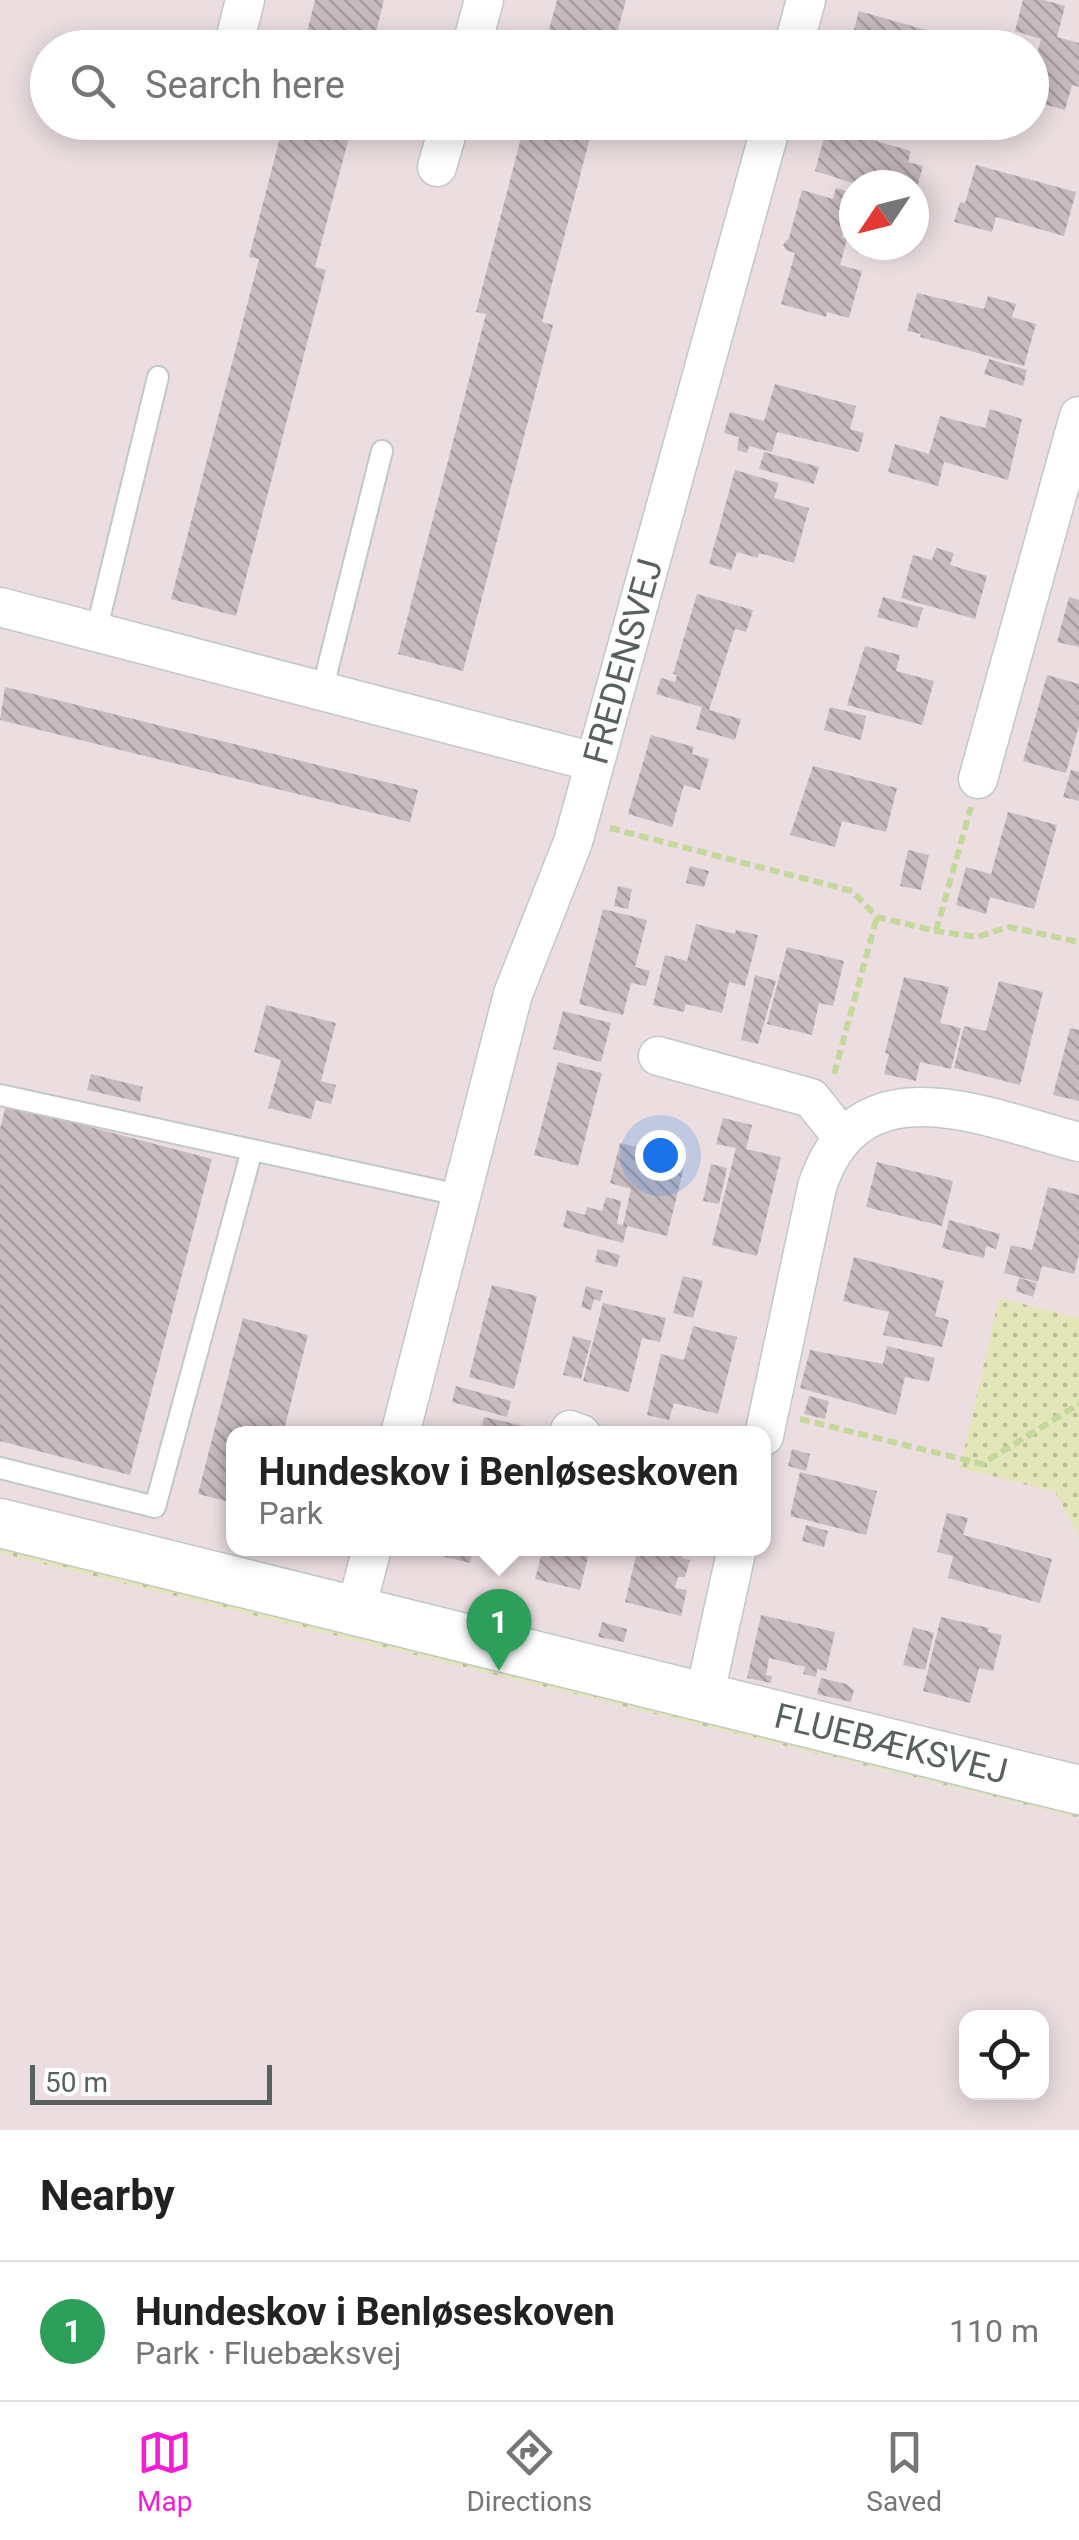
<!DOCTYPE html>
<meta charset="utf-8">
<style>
body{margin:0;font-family:Roboto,sans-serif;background:#f6f6f6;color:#222}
.controls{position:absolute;right:30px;bottom:30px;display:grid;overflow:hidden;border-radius:20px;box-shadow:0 5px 25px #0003}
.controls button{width:90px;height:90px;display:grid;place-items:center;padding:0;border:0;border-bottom:2px solid #e0e0e0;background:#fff;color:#222;font:50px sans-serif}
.compass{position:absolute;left:839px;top:170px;width:90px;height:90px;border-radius:50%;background:#fff;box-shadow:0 5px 25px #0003;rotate:235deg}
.scale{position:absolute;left:30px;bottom:25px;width:242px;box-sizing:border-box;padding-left:10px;border:5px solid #58615d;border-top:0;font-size:28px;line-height:35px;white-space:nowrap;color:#58615d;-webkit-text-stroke:8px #fff;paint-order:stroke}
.you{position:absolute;left:660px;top:1155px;width:35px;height:35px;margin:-25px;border:8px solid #fff;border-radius:50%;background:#1a73e8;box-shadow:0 0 0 15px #1a73e833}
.badge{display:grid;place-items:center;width:65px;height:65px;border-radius:50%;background:#f31ed3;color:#fff;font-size:32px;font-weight:700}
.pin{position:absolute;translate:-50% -82px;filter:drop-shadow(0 2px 5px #0008)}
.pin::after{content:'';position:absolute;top:52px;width:35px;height:30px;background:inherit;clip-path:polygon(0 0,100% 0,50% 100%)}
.popup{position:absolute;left:226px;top:1426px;width:545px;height:130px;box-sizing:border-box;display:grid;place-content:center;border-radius:20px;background:#fff;filter:drop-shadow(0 2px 8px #0005);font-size:32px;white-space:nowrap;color:#767676}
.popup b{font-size:38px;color:#222}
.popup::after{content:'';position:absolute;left:50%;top:100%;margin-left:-20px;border:20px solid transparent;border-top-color:#fff}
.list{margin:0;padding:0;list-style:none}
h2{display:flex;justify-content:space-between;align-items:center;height:130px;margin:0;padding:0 40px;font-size:42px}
h2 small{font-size:32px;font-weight:400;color:#767676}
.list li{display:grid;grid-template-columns:65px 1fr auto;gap:30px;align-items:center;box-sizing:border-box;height:140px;padding:0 40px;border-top:2px solid #e0e0e0}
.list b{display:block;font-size:38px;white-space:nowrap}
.list p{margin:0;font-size:32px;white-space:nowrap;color:#767676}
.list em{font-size:32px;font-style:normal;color:#767676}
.icon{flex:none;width:55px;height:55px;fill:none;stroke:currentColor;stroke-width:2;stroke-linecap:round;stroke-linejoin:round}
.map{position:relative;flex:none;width:1079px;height:2130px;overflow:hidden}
.search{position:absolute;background:#fff;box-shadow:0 5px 25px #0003;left:30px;right:30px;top:30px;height:110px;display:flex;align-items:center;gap:25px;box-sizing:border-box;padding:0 35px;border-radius:55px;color:#767676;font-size:38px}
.sheet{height:270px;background:#fff}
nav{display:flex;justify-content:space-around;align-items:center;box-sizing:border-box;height:140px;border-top:2px solid #e0e0e0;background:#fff;font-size:28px;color:#767676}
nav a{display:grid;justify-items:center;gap:5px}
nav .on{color:#f31ed3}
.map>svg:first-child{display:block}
.grass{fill:url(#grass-dots)}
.building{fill:url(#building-back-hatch)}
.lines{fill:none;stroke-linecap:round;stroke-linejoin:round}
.service-casing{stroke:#c1c9c7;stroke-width:24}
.minor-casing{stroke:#c1c9c7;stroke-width:41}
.tertiary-casing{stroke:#c1c9c7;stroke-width:51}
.path{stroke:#c4d89b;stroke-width:6;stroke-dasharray:10 5;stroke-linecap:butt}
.service{stroke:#fff;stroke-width:20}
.minor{stroke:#fff;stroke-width:38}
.tertiary{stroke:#fff;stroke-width:48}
.labels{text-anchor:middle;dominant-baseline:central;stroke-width:8;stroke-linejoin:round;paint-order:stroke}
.street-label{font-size:35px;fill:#58615d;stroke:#fff}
</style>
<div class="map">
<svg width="1079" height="2130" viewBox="0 0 1079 2130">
<defs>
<pattern id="grass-dots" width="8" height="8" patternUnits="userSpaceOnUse" patternTransform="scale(2.5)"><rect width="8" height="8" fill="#e3e6b8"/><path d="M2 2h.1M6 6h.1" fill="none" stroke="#bbbe99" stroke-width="1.8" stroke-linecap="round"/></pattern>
<pattern id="building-back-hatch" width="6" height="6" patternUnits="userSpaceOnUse" patternTransform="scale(2.5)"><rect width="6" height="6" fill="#c7bbbf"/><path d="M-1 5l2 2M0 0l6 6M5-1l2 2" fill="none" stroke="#a49b9e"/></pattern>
</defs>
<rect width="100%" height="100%" fill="#ecdee0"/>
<g class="grass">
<path d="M999,1298L1079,1318V1537L1055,1492L960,1468Z"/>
<path d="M0,1541L1079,1809V1818L0,1553Z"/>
</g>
<g class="building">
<path d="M315,0H384L372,48H303Z"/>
<path d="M557,0H626L613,48H544Z"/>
<path d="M1023,0H1044L1065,6L1057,37L1079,43V87L1072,85L1065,110L1032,101L1038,76L1032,74L1041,39L1015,31Z"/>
<path d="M859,11L947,36L946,40L960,44L959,48H849Z"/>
<path d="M284,122H353L315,267L326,270L236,616L171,599L259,259L249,257Z"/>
<path d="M525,122H594L542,322L553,325L463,671L398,654L486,314L476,312Z"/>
<path d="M827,127L911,151L908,162L923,166L915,194L914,185H859L815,171Z"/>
<path d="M976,165L1076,192L1064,236L996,217L992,232L954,222L960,202L965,203Z"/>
<path d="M836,188L854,193V206L852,205L842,237L847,239L840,265L862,271L849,318L827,312L826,317L781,304L795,253L786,250L783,245L789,238L802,190L833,199Z"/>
<path d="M917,293L984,309L988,296L1016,304L1012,317L1036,324L1024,366L920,337L921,334L907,331Z"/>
<path d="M989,359L1027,370L1023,386L984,374Z"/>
<path d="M775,384L856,406L850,429L864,433L859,452L777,432L772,452L749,446L747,453L737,450L739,437L724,433L730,412L764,421Z"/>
<path d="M990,409L1022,419L1008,480L944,462L938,486L888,472L895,444L929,454L940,416L985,428Z"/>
<path d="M764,452L819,467L814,484L759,469Z"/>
<path d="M735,470L779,483L774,498L809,508L794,563L759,553L758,558L737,552L731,570L709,564Z"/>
<path d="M936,548L954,553L950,565L987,576L975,619L901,598L913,555L932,560Z"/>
<path d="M697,594L753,610L746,632L735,629L709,710L741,719L735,740L696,729L702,707L656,694L661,678L675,682L677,675L673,674Z"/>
<path d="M883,597L923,608L917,628L877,617Z"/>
<path d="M1069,597L1079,600V647L1057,642Z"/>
<path d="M865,646L900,655L896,671L934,681L922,725L847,705Z"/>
<path d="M1047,675L1079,684V725L1066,773L1023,761Z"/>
<path d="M5,687L418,790L410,822L0,720Z"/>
<path d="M830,707L866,716L861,740L824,730Z"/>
<path d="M651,735L694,747L692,754L709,759L700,790L684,785L672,827L628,814Z"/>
<path d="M813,766L897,788L886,832L842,821L835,847L790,835Z"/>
<path d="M1071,770L1079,772V801L1063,797Z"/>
<path d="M1008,812L1057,825L1034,909L990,897L986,914L956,905L966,867L991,874Z"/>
<path d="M908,850L929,855L921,890L900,886Z"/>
<path d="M690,866L709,871L704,887L686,883Z"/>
<path d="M618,886L632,889L628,909L614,906Z"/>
<path d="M603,909L647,920L635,967L650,971L646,986L631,983L623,1015L579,1004Z"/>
<path d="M696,924L735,934L736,930L758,935L745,986L729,982L722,1013L686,1004L684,1012L653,1005L665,955L687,961Z"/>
<path d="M787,947L844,961L833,1006L819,1003L812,1035L767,1024Z"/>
<path d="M755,975L776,981L758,1044L741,1040Z"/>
<path d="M904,977L949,987L940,1023L961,1028L951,1069L920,1062L916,1081L884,1074L889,1054L885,1053Z"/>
<path d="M999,981L1043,992L1020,1085L954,1068L964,1026L986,1031Z"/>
<path d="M266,1005L336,1023L321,1081L336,1085L331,1104L316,1100L311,1119L268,1108L281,1060L254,1052Z"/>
<path d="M563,1011L611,1023L601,1062L553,1049Z"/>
<path d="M1070,1028L1079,1030V1101L1053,1095Z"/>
<path d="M558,1062L602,1073L578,1166L534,1155Z"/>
<path d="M91,1074L143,1087L140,1102L87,1090Z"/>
<path d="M6,1105L212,1159L130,1475L0,1441V1129Z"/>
<path d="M723,1118L752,1125L746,1149L781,1157L757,1256L712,1245L736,1148L716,1144Z"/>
<path d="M620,1143L686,1159L667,1236L627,1226L623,1243L563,1227L567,1210L585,1215L587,1207L602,1211L606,1197L621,1201L617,1224L623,1225L631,1189L610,1183Z"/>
<path d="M877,1162L953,1181L942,1226L866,1207Z"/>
<path d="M711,1164L727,1168L719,1204L703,1201Z"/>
<path d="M1048,1187L1079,1195V1254L1074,1274L1042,1266L1038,1282L1004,1273L1011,1245L1032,1250Z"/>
<path d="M949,1220L1000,1234L996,1249L986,1246L984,1258L942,1248Z"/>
<path d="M598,1249L620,1255L617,1267L595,1262Z"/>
<path d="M854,1257L944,1281L935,1316L949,1320L942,1347L883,1335L889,1312L843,1301Z"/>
<path d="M683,1276L703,1281L693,1318L673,1313Z"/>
<path d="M1019,1278L1037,1283L1033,1297L1016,1291Z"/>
<path d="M492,1285L537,1296L514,1389L469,1377Z"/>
<path d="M586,1286L603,1291L600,1301L594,1299L591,1310L581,1307Z"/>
<path d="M603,1303L666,1318L660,1342L642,1338L629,1392L583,1381Z"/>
<path d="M243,1318L308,1335L283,1434H234V1503L198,1494Z"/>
<path d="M693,1326L737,1337L718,1414L674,1403L669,1420L647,1415L661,1354L684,1360Z"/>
<path d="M573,1336L591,1341L581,1379L563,1375Z"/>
<path d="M887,1346L935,1358L929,1382L905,1377L896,1415L800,1388L810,1350L883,1364Z"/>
<path d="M456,1386L511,1401L507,1417L452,1402Z"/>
<path d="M809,1396L829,1401L825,1419L804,1414Z"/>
<path d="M484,1417L533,1428L532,1434H480Z"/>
<path d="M792,1449L810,1454L806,1471L788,1466Z"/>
<path d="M800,1472L877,1491L866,1535L790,1516Z"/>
<path d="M947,1513L968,1518L963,1535L1052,1559L1040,1603L948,1578L953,1556L937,1552Z"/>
<path d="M806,1525L828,1531L824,1547L802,1541Z"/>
<path d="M426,1548H473L470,1563L425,1552Z"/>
<path d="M543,1548H590L580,1590L535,1579Z"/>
<path d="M638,1548H685L682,1558L690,1560L685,1577H678L675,1588L687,1590L681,1616L625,1602Z"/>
<path d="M761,1615L835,1632L826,1671L817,1669L816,1677L803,1674L805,1667L769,1658L766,1675L772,1676L771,1683L747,1678Z"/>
<path d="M941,1617L989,1628L988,1632L1002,1635L993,1671L979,1668L970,1703L923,1691Z"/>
<path d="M602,1622L627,1629L624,1642L598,1637Z"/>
<path d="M913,1627L934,1633L925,1670L903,1665Z"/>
<path d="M821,1678L846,1684L854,1690L851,1702L817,1694Z"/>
</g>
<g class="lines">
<g class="service-casing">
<g id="service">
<path d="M96,632L158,377"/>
<path d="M322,691L382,451"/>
<path d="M0,1095L459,1195"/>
<path d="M0,1468L155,1507L252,1150"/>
</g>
</g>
<g class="minor-casing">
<g id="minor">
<path d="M233,48L245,0"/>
<path d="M471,48L484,0"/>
<path d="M793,48L806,0"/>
<path d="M437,167L450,122"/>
<path d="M0,607L594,762"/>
<path d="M978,779L1079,416"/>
<path d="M658,1056L811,1098L843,1138"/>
<path d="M570,1430L581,1434"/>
<path id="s1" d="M400,1434L513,994L573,842L772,122"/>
<path d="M764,1436L817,1187C859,1058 985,1118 1079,1142"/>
<path d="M356,1609L372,1548"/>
<path d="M704,1698L737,1548"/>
</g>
</g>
<g class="tertiary-casing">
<g id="tertiary">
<path id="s2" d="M0,1523L1079,1790"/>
</g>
</g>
<g class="path">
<path d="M610,828L852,891L877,917L936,931L977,937L1009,927L1079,942"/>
<path d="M936,931L971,807"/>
<path d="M834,1074L877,917"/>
<path d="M800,1419L982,1464L1079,1404"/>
</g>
<use href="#service" class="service"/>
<use href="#minor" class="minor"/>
<use href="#tertiary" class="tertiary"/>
</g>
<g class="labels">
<g class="street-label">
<text stroke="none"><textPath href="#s1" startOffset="805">FREDENSVEJ</textPath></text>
<text stroke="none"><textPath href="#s2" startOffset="918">FLUEBÆKSVEJ</textPath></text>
</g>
</g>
</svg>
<div class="controls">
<button><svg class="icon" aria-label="locate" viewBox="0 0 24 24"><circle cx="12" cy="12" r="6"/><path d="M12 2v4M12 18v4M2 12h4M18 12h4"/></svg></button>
</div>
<svg class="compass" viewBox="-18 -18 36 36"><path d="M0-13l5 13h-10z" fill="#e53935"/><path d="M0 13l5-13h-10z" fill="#767676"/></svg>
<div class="scale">50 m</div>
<div class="you"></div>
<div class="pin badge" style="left:499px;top:1671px;background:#2e9e5b">1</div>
<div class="popup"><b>Hundeskov i Benløseskoven</b>Park</div>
<div class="search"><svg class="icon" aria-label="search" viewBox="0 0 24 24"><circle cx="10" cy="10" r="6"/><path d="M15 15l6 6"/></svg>Search here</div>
</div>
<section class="sheet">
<h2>Nearby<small></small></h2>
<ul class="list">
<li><span class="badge" style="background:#2e9e5b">1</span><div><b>Hundeskov i Benløseskoven</b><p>Park · Fluebæksvej</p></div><em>110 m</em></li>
</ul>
</section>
<nav>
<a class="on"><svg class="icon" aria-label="map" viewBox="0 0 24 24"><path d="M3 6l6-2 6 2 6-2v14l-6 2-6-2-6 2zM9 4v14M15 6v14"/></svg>Map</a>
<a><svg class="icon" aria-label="directions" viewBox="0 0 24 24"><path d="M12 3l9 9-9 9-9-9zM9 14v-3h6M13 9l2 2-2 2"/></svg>Directions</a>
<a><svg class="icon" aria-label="saved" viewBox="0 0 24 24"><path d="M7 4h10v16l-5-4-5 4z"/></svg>Saved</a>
</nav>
